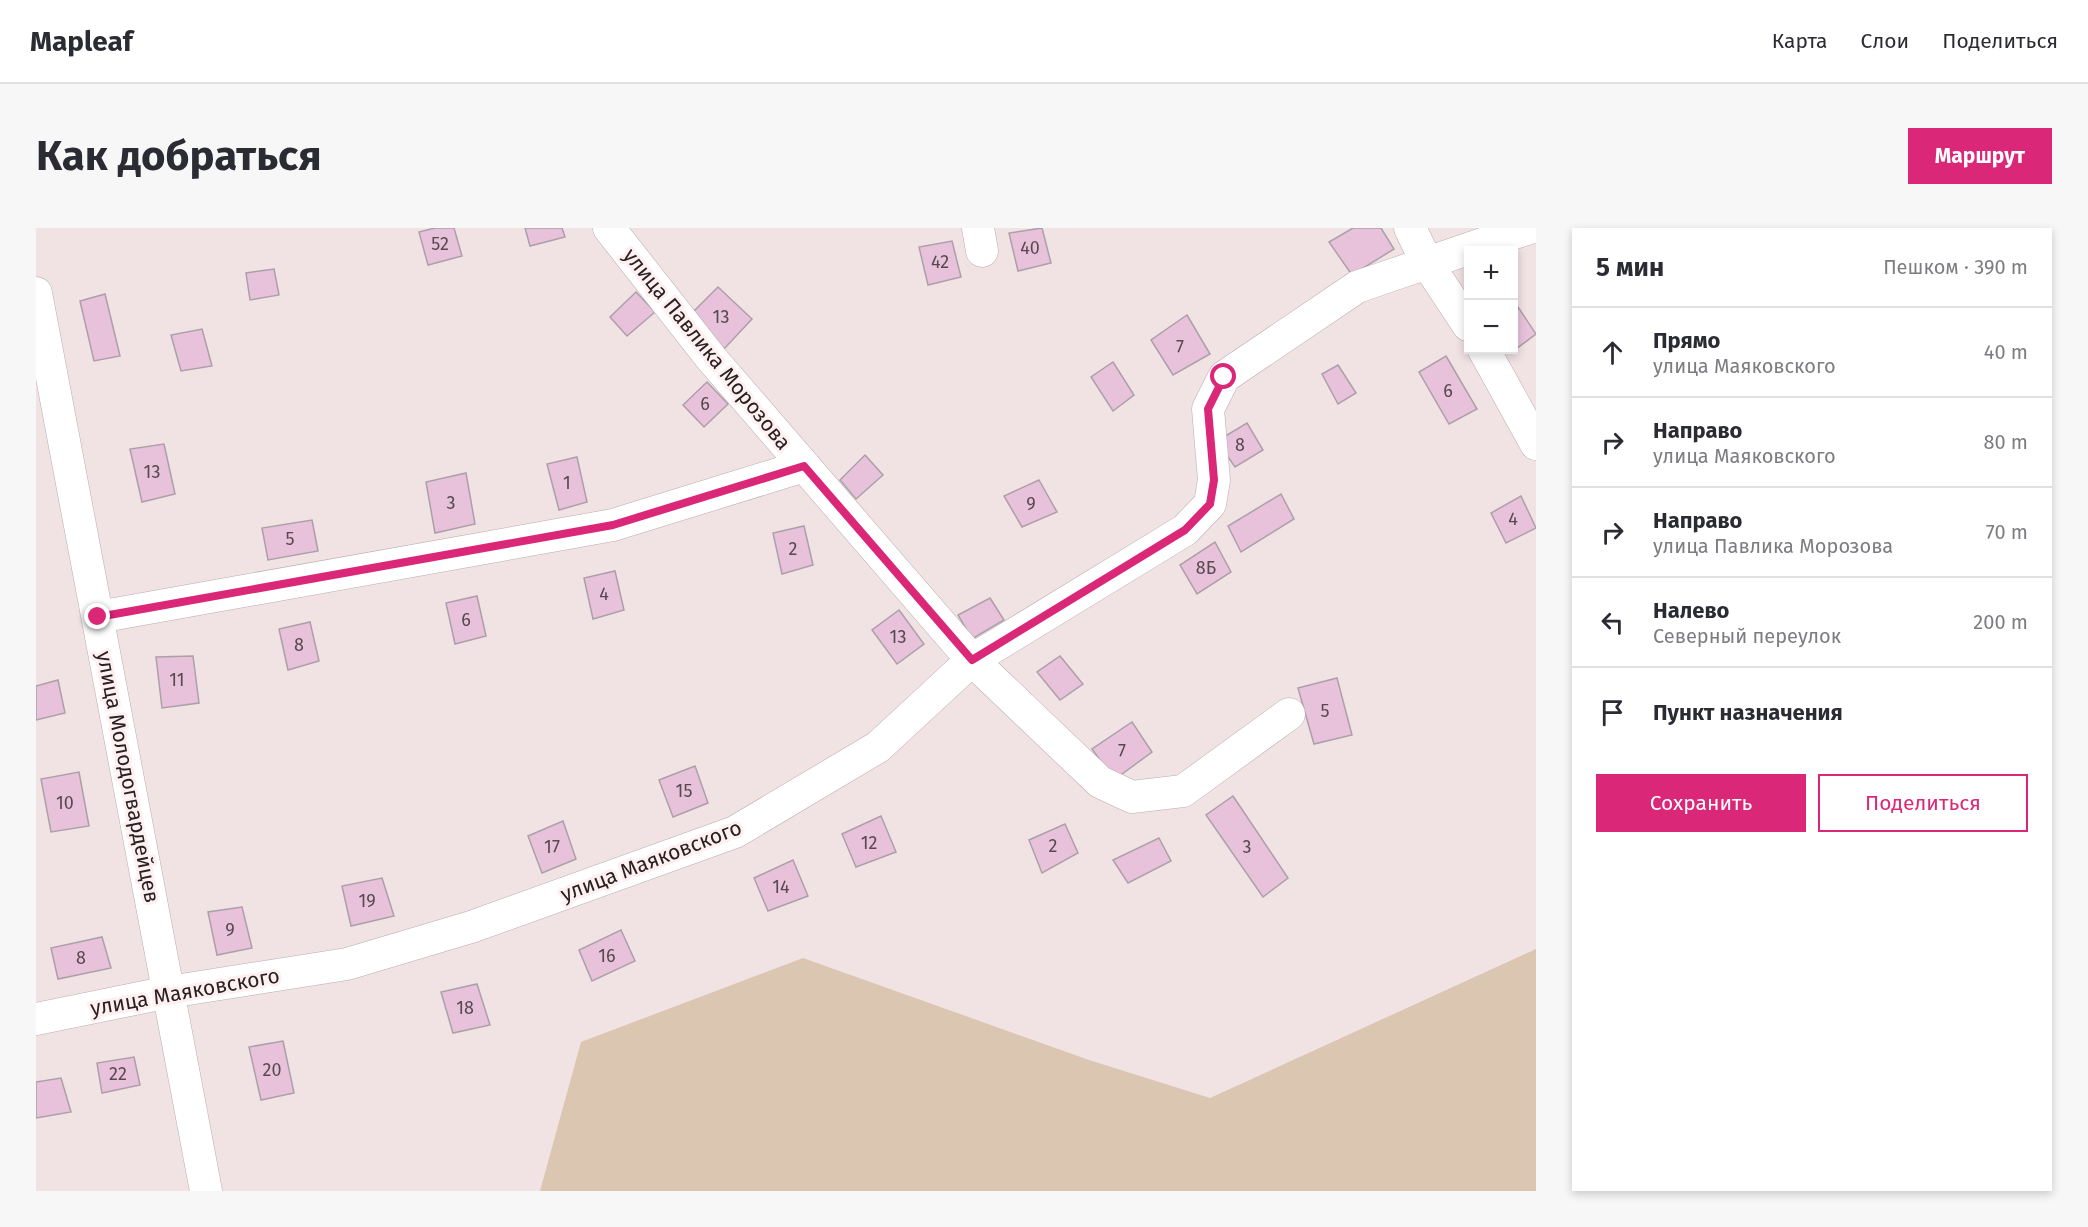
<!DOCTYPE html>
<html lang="ru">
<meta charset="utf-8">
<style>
body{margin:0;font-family:"Fira Sans",sans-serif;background:#f7f7f7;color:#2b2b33}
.controls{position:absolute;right:18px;top:18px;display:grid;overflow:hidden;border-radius:0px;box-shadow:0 3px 9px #0003}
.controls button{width:54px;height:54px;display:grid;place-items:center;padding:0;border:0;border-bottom:2px solid #e1e1e2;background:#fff;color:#2b2b33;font:30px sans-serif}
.stop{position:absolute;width:18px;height:18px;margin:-14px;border:4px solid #db2777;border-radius:50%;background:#fff}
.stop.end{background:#db2777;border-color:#fff;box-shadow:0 2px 6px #0008}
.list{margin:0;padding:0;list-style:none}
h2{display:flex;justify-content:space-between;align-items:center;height:78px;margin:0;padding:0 24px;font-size:26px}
h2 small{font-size:20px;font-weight:400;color:#7c7c81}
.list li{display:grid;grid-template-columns:39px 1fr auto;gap:18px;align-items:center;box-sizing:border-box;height:90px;padding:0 24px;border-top:2px solid #e1e1e2}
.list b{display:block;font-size:22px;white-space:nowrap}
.list p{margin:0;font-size:20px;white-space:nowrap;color:#7c7c81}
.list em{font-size:20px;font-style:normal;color:#7c7c81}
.actions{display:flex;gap:12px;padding:18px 24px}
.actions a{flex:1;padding:14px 0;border:2px solid #db2777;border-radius:0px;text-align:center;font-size:21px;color:#db2777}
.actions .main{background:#db2777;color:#fff}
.icon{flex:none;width:33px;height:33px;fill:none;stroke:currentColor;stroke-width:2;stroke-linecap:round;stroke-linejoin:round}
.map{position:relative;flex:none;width:1500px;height:963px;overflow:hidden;border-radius:0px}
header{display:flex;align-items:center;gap:36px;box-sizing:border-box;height:84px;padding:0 30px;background:#fff;border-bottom:2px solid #e1e1e2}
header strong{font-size:28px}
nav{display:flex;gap:33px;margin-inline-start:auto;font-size:21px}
.intro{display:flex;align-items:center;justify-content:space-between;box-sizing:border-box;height:144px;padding:0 36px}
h1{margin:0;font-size:42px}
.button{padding:15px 27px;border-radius:0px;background:#db2777;color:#fff;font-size:21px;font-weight:700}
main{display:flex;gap:36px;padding:0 36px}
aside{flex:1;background:#fff;border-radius:0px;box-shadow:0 3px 9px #0003}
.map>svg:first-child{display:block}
.green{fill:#dbc6b2}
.building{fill:#e8c2da;stroke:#aca0a8;stroke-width:1.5}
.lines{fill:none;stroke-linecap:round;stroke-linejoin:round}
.minor-casing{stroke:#baacae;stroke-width:33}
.minor{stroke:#fff;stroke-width:32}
.route{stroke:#db2777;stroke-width:8}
.labels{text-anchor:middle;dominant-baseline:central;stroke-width:6;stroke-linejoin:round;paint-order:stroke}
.number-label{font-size:18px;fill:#574950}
.street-label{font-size:21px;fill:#272122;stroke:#ffeff1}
</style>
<header>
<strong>Mapleaf</strong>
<nav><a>Карта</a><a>Слои</a><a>Поделиться</a></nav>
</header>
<div class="intro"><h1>Как добраться</h1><a class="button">Маршрут</a></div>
<main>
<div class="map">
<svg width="1500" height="963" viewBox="0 0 1500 963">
<rect width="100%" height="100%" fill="#f1e2e4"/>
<path class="green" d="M1500,721V963H504L545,814L767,730L1053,832L1174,870Z"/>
<g class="building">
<path d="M399,0H418L426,28L392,37L383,4Z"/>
<path d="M489,0H526L529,9L494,18Z"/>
<path d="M1006,0L1015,35L982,43L973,5Z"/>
<path d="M1317,0H1345L1358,21L1316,47L1293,14Z"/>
<path d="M916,13L925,49L892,57L883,19Z"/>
<path d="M238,41L243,67L214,72L210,45Z"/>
<path d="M682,59L716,91L688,121L655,86Z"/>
<path d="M600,64L619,84L591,108L574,89Z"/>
<path d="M69,66L84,128L58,133L44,73Z"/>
<path d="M1478,73L1500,106L1476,124L1475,122H1478Z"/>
<path d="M1151,87L1174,126L1137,147L1115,112Z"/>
<path d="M166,101L176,138L145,143L135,107Z"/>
<path d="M1410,128L1441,181L1413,196L1383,144Z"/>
<path d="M1077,134L1098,167L1077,183L1055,149Z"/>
<path d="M1302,137L1320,165L1302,176L1286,146Z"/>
<path d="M671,154L692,176L668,199L647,177Z"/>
<path d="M1211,195L1227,222L1199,239L1181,213Z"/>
<path d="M128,216L139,266L106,274L94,221Z"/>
<path d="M829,227L847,247L820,271L804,252Z"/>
<path d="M541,229L551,274L523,282L511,236Z"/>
<path d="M430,245L439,296L399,305L390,254Z"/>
<path d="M1003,252L1021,284L986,299L968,268Z"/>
<path d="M1245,266L1258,291L1205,324L1192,298Z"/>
<path d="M1485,268L1500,300L1470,315L1455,285Z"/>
<path d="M276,292L282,323L232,332L226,300Z"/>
<path d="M768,298L777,337L746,346L737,305Z"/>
<path d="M1179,314L1195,344L1161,366L1144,337Z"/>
<path d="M579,343L588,382L557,391L548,350Z"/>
<path d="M441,368L450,408L419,416L410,375Z"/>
<path d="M954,370L968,392L936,411L922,387Z"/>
<path d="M863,382L888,416L861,436L836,402Z"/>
<path d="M274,394L283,433L252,442L243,401Z"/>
<path d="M157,428L163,475L126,480L120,429Z"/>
<path d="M1024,428L1047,456L1024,472L1001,444Z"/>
<path d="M1301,450L1316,507L1278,516L1262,460Z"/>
<path d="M22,452L29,485L0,492V458Z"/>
<path d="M1096,494L1116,524L1078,552L1056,521Z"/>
<path d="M659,538L672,575L637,589L623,552Z"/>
<path d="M43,544L53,598L15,604L5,551Z"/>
<path d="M1197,568L1252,650L1227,669L1170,587Z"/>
<path d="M845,588L860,624L820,639L806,606Z"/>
<path d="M527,593L540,631L506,645L492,608Z"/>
<path d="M1029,596L1042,625L1006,645L993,612Z"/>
<path d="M1123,610L1135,633L1092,655L1077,632Z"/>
<path d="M757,632L772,668L732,683L718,650Z"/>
<path d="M346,650L358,688L315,698L306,658Z"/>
<path d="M206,679L216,720L181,727L172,684Z"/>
<path d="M585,702L599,733L556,753L543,722Z"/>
<path d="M66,709L75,740L22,751L15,720Z"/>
<path d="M441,756L454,797L417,805L405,764Z"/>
<path d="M247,813L258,865L225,872L213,819Z"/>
<path d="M98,829L104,857L66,865L61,835Z"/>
<path d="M25,850L35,884L0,890V854Z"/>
</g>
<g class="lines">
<g class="minor-casing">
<g id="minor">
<path d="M573,0L675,130L936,432L1064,554L1096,569L1147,563L1253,486"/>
<path d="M942,0L946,23"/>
<path d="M1374,0L1391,35L1432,97"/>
<path d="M0,65L170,963"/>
<path d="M1448,122L1500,216"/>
<path d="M62,389L577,297L768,238"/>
<path d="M0,791L133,764L311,736L435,699L699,604L842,519L936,432L1149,302L1174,276L1178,252L1172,181L1188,149L1321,59L1493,0"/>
</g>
</g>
<use href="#minor" class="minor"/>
</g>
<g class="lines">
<path class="route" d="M62,389L577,297L768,238L936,432L1149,302L1174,276L1178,252L1172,181L1188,149"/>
</g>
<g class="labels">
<g class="number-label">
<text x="404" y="16">52</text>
<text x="994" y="20">40</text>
<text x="904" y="34">42</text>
<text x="685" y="89">13</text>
<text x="1144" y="119">7</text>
<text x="1412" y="163">6</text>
<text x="669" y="176">6</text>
<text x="1204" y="217">8</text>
<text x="116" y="244">13</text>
<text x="531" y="255">1</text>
<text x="415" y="275">3</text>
<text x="995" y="276">9</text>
<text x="1477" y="291">4</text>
<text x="254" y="311">5</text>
<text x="757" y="321">2</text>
<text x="1170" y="340">8Б</text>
<text x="568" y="366">4</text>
<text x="430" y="392">6</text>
<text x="862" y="409">13</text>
<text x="263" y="417">8</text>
<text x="141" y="452">11</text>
<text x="1289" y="483">5</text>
<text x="1086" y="523">7</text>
<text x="648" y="563">15</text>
<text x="29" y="575">10</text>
<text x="833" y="615">12</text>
<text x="1017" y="618">2</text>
<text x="516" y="619">17</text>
<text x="1211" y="619">3</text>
<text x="745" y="659">14</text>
<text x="331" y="673">19</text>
<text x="194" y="702">9</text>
<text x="571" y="728">16</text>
<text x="45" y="730">8</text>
<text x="429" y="780">18</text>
<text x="236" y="842">20</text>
<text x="82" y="846">22</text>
</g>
<g class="street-label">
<text transform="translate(671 121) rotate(51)">улица Павлика Морозова</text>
<text transform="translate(92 549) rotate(79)">улица Молодогвардейцев</text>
<text transform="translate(615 633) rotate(-21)">улица Маяковского</text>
<text transform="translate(149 764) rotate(-10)">улица Маяковского</text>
</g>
</g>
</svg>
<div class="controls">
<button>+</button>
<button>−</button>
</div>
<div class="stop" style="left:1188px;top:149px"></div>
<div class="stop end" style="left:62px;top:389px"></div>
</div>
<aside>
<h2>5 мин<small>Пешком · 390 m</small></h2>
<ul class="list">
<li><svg class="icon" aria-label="ahead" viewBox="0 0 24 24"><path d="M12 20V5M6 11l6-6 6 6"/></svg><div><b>Прямо</b><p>улица Маяковского</p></div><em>40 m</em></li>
<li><svg class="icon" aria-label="right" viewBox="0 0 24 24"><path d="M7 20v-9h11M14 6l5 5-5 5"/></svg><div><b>Направо</b><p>улица Маяковского</p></div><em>80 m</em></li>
<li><svg class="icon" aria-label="right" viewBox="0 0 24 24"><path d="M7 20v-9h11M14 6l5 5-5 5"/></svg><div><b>Направо</b><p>улица Павлика Морозова</p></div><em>70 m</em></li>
<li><svg class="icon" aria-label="left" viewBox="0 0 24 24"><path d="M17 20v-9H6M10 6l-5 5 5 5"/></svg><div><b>Налево</b><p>Северный переулок</p></div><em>200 m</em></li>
<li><svg class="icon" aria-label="arrive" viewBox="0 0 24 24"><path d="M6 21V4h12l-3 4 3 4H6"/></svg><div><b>Пункт назначения</b></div></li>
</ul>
<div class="actions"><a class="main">Сохранить</a><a>Поделиться</a></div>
</aside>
</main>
